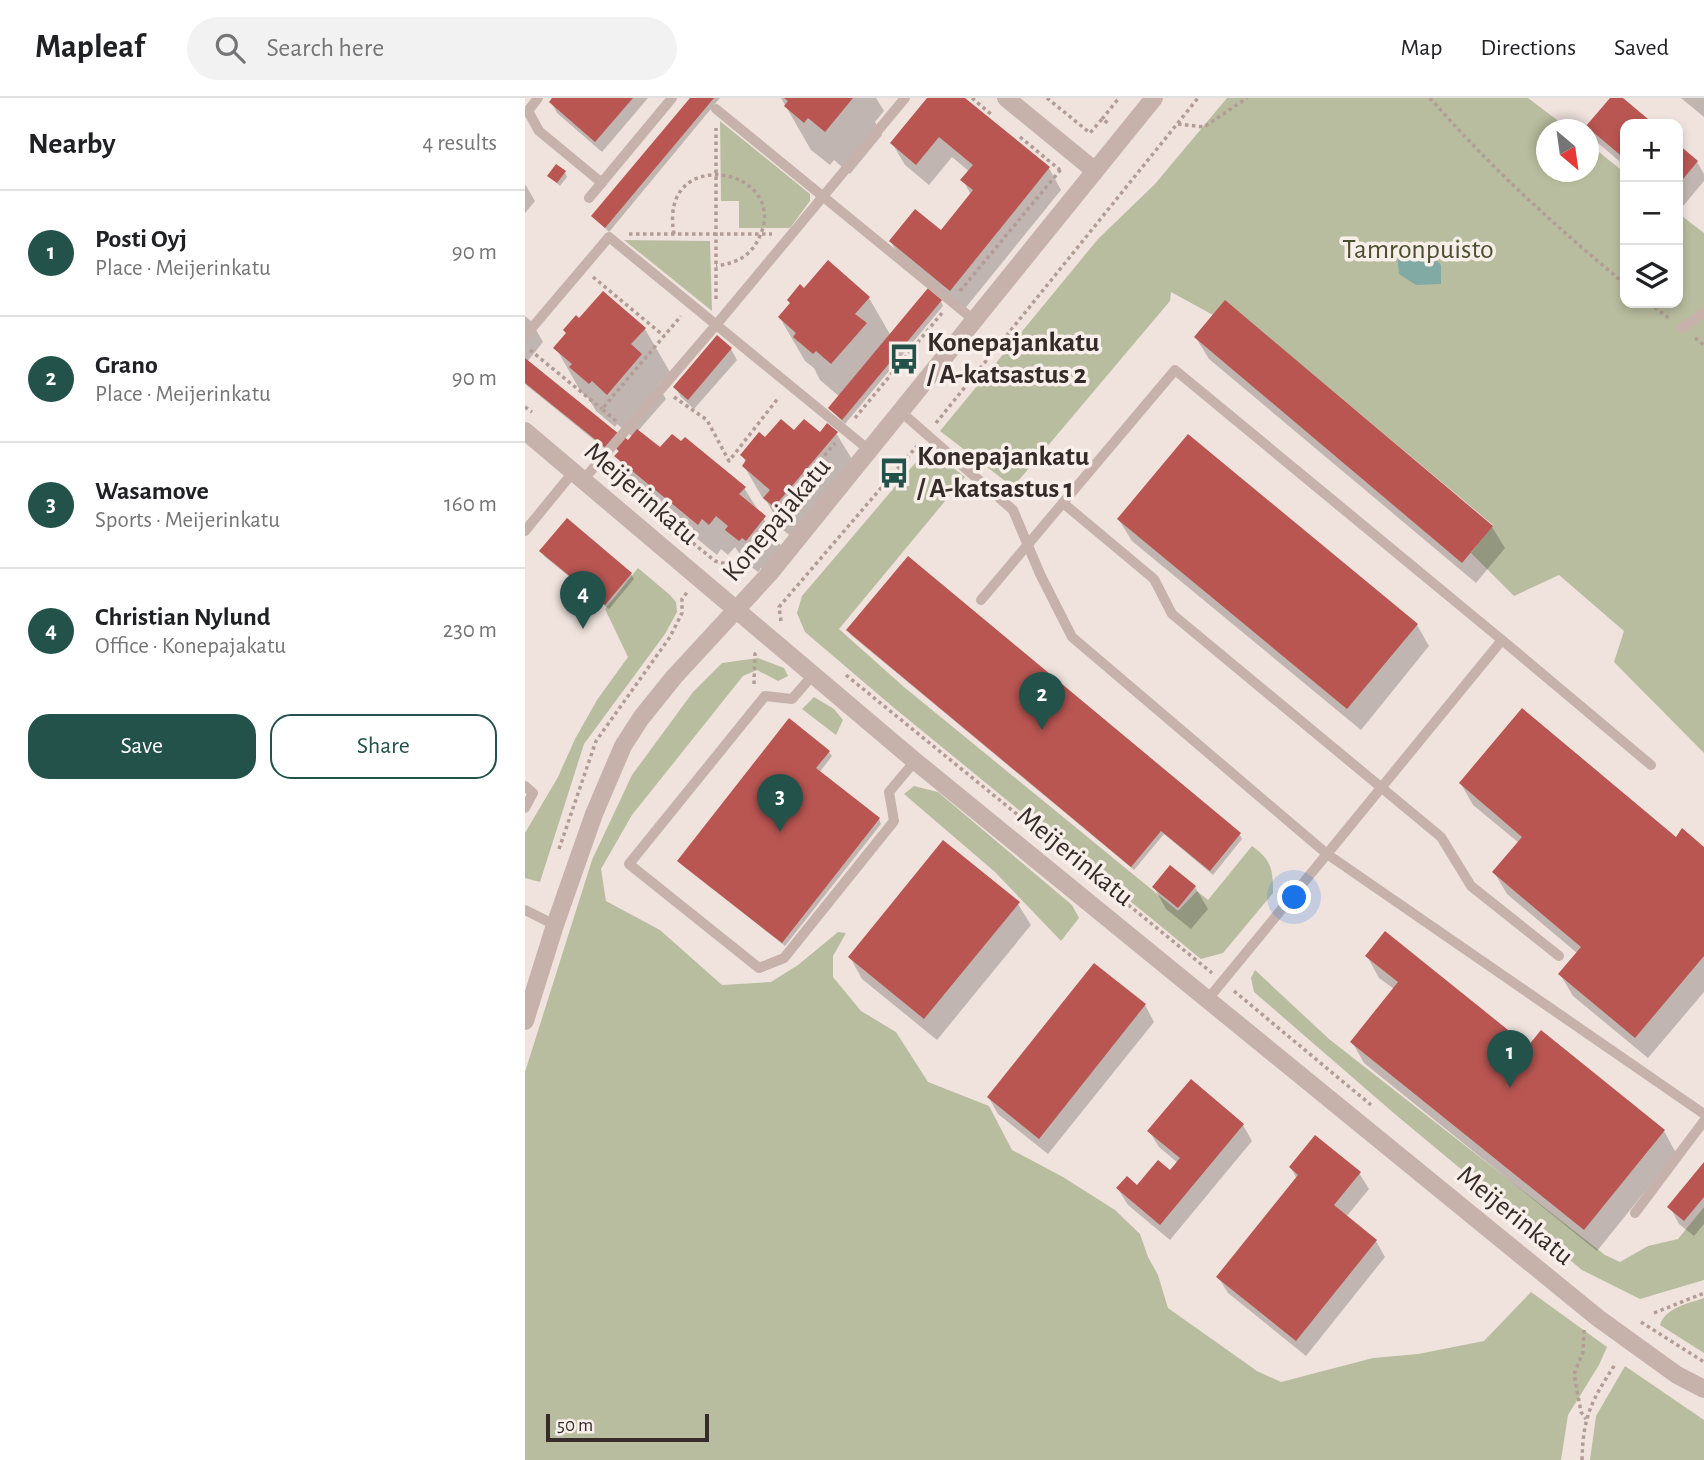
<!DOCTYPE html>
<meta charset="utf-8">
<style>
body{margin:0;font-family:"Alegreya Sans",sans-serif;background:#f2f2f2;color:#202124}
.controls{position:absolute;right:21px;top:21px;display:grid;overflow:hidden;border-radius:14px;box-shadow:0 4px 10px #0003}
.controls button{width:63px;height:63px;display:grid;place-items:center;padding:0;border:0;border-bottom:2px solid #e0e0e0;background:#fff;color:#202124;font:35px sans-serif}
.compass{position:absolute;left:1011px;top:21px;width:63px;height:63px;border-radius:50%;background:#fff;box-shadow:0 4px 10px #0003;rotate:151deg}
.scale{position:absolute;left:21px;bottom:18px;width:163px;box-sizing:border-box;padding-left:7px;border:4px solid #352b29;border-top:0;font-size:19px;line-height:24px;white-space:nowrap;color:#352b29;-webkit-text-stroke:5px #f8eeea;paint-order:stroke}
.you{position:absolute;left:770px;top:800px;width:24px;height:24px;margin:-18px;border:5px solid #fff;border-radius:50%;background:#1a73e8;box-shadow:0 0 0 10px #1a73e833}
.badge{display:grid;place-items:center;width:46px;height:46px;border-radius:50%;background:#23524b;color:#fff;font-size:23px;font-weight:700}
.pin{position:absolute;translate:-50% -58px;filter:drop-shadow(0 2px 4px #0008)}
.pin::after{content:'';position:absolute;top:37px;width:24px;height:21px;background:inherit;clip-path:polygon(0 0,100% 0,50% 100%)}
.list{margin:0;padding:0;list-style:none}
h2{display:flex;justify-content:space-between;align-items:center;height:91px;margin:0;padding:0 28px;font-size:30px}
h2 small{font-size:23px;font-weight:400;color:#757577}
.list li{display:grid;grid-template-columns:46px 1fr auto;gap:21px;align-items:center;box-sizing:border-box;height:126px;padding:0 28px;border-top:2px solid #e0e0e0}
.list b{display:block;font-size:26px;white-space:nowrap}
.list p{margin:0;font-size:23px;white-space:nowrap;color:#757577}
.list em{font-size:23px;font-style:normal;color:#757577}
.actions{display:flex;gap:14px;padding:21px 28px}
.actions a{flex:1;padding:16px 0;border:2px solid #23524b;border-radius:21px;text-align:center;font-size:24px;color:#23524b}
.actions .main{background:#23524b;color:#fff}
.icon{flex:none;width:38px;height:38px;fill:none;stroke:currentColor;stroke-width:2;stroke-linecap:round;stroke-linejoin:round}
.map{position:relative;flex:none;width:1179px;height:1362px;overflow:hidden}
header{display:flex;align-items:center;gap:42px;box-sizing:border-box;height:98px;padding:0 35px;background:#fff;border-bottom:2px solid #e0e0e0}
header strong{font-size:33px}
nav{display:flex;gap:38px;margin-inline-start:auto;font-size:24px}
.search{width:490px;height:63px;background:#f2f2f2;display:flex;align-items:center;gap:18px;box-sizing:border-box;padding:0 24px;border-radius:38px;color:#757577;font-size:26px}
main{display:flex}
aside{flex:1;background:#fff}
.map>svg:first-child{display:block}
.green{fill:#b9bd9f}
.water{fill:#80aaa3}
.shadow{fill:#0003}
.building{fill:#b95652}
.lines{fill:none;stroke-linecap:round;stroke-linejoin:round}
.path{stroke:#b29c95;stroke-width:3.5;stroke-dasharray:3.5 3.5;stroke-linecap:butt}
.service{stroke:#c6b2ab;stroke-width:10}
.minor{stroke:#c6b2ab;stroke-width:18}
.tertiary{stroke:#c6b2ab;stroke-width:18}
.labels{text-anchor:middle;dominant-baseline:central;stroke-width:7;stroke-linejoin:round;paint-order:stroke}
.park-label{font-size:28px;fill:#4b5130;stroke:#f8eeea}
.poi-label{font-size:28px;font-weight:bold;fill:#352b29;stroke:#f8eeea;text-anchor:start}
.street-label{font-size:28px;fill:#352b29;stroke:#f8eeea}
</style>
<header>
<strong>Mapleaf</strong>
<div class="search"><svg class="icon" aria-label="search" viewBox="0 0 24 24"><circle cx="10" cy="10" r="6"/><path d="M15 15l6 6"/></svg>Search here</div>
<nav><a>Map</a><a>Directions</a><a>Saved</a></nav>
</header>
<main>
<aside>
<h2>Nearby<small>4 results</small></h2>
<ul class="list">
<li><span class="badge">1</span><div><b>Posti Oyj</b><p>Place · Meijerinkatu</p></div><em>90 m</em></li>
<li><span class="badge">2</span><div><b>Grano</b><p>Place · Meijerinkatu</p></div><em>90 m</em></li>
<li><span class="badge">3</span><div><b>Wasamove</b><p>Sports · Meijerinkatu</p></div><em>160 m</em></li>
<li><span class="badge">4</span><div><b>Christian Nylund</b><p>Office · Konepajakatu</p></div><em>230 m</em></li>
</ul>
<div class="actions"><a class="main">Save</a><a>Share</a></div>
</aside>
<div class="map">
<svg width="1179" height="1362" viewBox="0 0 1179 1362">
<rect width="100%" height="100%" fill="#f0e3de"/>
<g class="green">
<path d="M702,0H1003L1044,31L1021,32V74H1064V46L1100,75V205H1153V115L1179,135V655L1089,564L1099,533L1034,477L989,498L946,455L968,427L700,203L688,217L646,194L645,203L488,389L415,333L573,141L630,86Z"/>
<path d="M195,23L285,96V103L265,130H214V103H196Z"/>
<path d="M99,142L185,143L187,213Z"/>
<path d="M403,350L440,379L314,531L379,589L653,813L672,793L683,802L727,748C747,762 748,772 748,795L698,855L676,861L368,609L280,534L272,515L277,498Z"/>
<path d="M113,470L145,497L151,504L152,514L140,536L59,646L15,784L0,780V735L33,679L50,641L72,602L103,559L80,511Z"/>
<path d="M233,560L259,570L263,578L253,583L232,572L218,578L107,717L76,771L81,803L135,832L197,887L246,884L273,867L313,834L321,835L308,858V879L336,913L371,934L403,984L464,1008L487,1052L538,1079L590,1112L615,1136L623,1159L633,1177L643,1210L732,1273L756,1284L848,1260L893,1256L959,1243L1006,1194L1082,1249L1074,1267L1043,1317L1036,1362H0V974L67,762L107,677L168,594L197,565Z"/>
<path d="M289,599L309,611L318,622L311,637L277,611Z"/>
<path d="M389,688L413,694L547,807L554,820L536,843L470,774L379,696Z"/>
<path d="M730,872L804,941L1080,1157L1095,1164L1123,1148L1153,1141L1179,1109V1182L1115,1201L1057,1172L871,1017L729,894L726,880Z"/>
<path d="M1179,1200V1255L1135,1227C1140,1210 1164,1205 1179,1200Z"/>
<path d="M1100,1268L1179,1322V1362H1065L1071,1318Z"/>
</g>
<path class="water" d="M881,144L903,153L916,167V186L891,187L874,176L872,156Z"/>
<g class="shadow">
<path d="M30,0H123L77,54L32,15L26,4Z"/>
<path d="M167,0H195L84,134L68,118Z"/>
<path d="M256,0H351L359,13L350,24L357,37L325,76L309,62L305,67L286,52Z"/>
<path d="M404,0H438L524,70L536,92L438,213L378,165L366,144L416,134L446,97L438,82L445,74L427,59L404,87L380,67L367,45Z"/>
<path d="M1087,0H1095L1127,26H1100V68L1073,45L1063,28Z"/>
<path d="M1156,0H1179V19Z"/>
<path d="M1153,48L1172,64L1179,76V83L1154,113Z"/>
<path d="M40,74L42,79L35,88L24,78Z"/>
<path d="M0,86L10,103L0,115Z"/>
<path d="M279,192L344,200L366,238L416,203L418,208L320,326L305,311L315,299L295,282L289,270L280,263L255,220Z"/>
<path d="M0,218L6,223L18,244L2,264L103,345L108,339L92,326L90,329L71,313L64,301L56,294L31,250L120,231L145,274L133,287L141,301L113,333L136,352L219,390L258,451L240,473L236,470L233,474L220,464L210,449L203,457L196,451L192,457L110,390L92,358L94,355L90,348L85,355L0,286Z"/>
<path d="M671,240L967,429L980,450L951,485L684,261Z"/>
<path d="M206,251L212,262L169,311L156,299L150,289Z"/>
<path d="M269,335L295,337L311,335L330,366L268,440L258,432L242,404L237,399L219,368L221,365L217,357L241,342Z"/>
<path d="M594,422L892,527L904,548L836,632L607,443Z"/>
<path d="M17,453L106,476L109,481L84,511L19,458Z"/>
<path d="M323,532L715,737L717,741L688,777L639,736L609,772L326,537Z"/>
<path d="M304,654L307,658L294,675L354,721L356,726L260,848L157,767L154,763Z"/>
<path d="M936,686L1151,741L1179,751V894L1123,960L1048,898L1035,876L1052,855L982,796L969,774L994,745L948,707Z"/>
<path d="M645,769L670,789L683,811L666,831L641,811L629,789Z"/>
<path d="M493,806L506,827L412,942L337,881L325,859Z"/>
<path d="M842,858L1003,950L1139,1033L1151,1055L1072,1153L839,965L827,944L869,891L854,880Z"/>
<path d="M620,907L629,924L523,1056L473,1016L464,1000Z"/>
<path d="M666,984L718,1027L727,1043L645,1142L603,1107L593,1091L613,1089L645,1075L653,1065L634,1049L624,1033Z"/>
<path d="M1179,1067V1126L1169,1138L1154,1126L1145,1109Z"/>
<path d="M766,1070L834,1075L844,1091L821,1119L851,1143L860,1159L781,1258L703,1195L693,1179L772,1081Z"/>
</g>
<g class="building">
<path d="M27,0H108L70,44L24,4Z"/>
<path d="M165,0H189L80,130L66,118Z"/>
<path d="M259,0H328L300,34L283,20L279,25L259,8L263,3Z"/>
<path d="M402,0H440L525,69L425,193L364,143L390,111L416,132L448,92L435,82L448,67L414,39L391,67L365,45Z"/>
<path d="M1085,0H1098L1129,26H1100V61L1061,28Z"/>
<path d="M1153,46L1173,63L1153,87Z"/>
<path d="M31,66L41,73L32,85L22,78Z"/>
<path d="M303,162L345,199L330,216L342,225L306,266L291,253L288,256L268,239L271,235L253,219L265,205L262,202L275,186L279,190Z"/>
<path d="M403,190L417,202L317,322L303,310Z"/>
<path d="M78,193L121,230L106,246L117,256L82,297L67,283L64,286L44,269L47,266L28,250L41,235L38,232L51,217L54,220Z"/>
<path d="M700,202L968,428L937,465L669,239Z"/>
<path d="M192,237L207,250L163,302L148,289Z"/>
<path d="M0,260L94,336L82,351L0,285Z"/>
<path d="M256,321L269,332L279,321L295,334L302,325L313,334L249,409L238,400L245,392L217,368L221,362L215,357L234,334L240,339Z"/>
<path d="M112,331L135,349L147,336L156,343L160,339L221,389L214,396L241,418L221,443L217,440L214,443L200,432L203,428L191,418L184,427L177,421L173,427L89,358L94,353L88,348L97,337L103,342Z"/>
<path d="M663,336L893,526L822,611L592,421Z"/>
<path d="M42,420L107,475L80,507L14,453Z"/>
<path d="M383,458L716,735L685,773L636,733L606,769L321,532Z"/>
<path d="M997,610L1151,739L1157,730L1179,749V858L1110,940L1033,876L1056,849L967,774L997,739L934,685Z"/>
<path d="M264,620L305,653L291,670L355,720L257,845L152,763Z"/>
<path d="M418,742L495,804L399,921L323,859Z"/>
<path d="M645,767L671,788L653,810L627,789Z"/>
<path d="M860,833L1003,948L1016,932L1140,1032L1059,1132L825,944L873,884L840,858Z"/>
<path d="M569,865L621,906L514,1041L462,999Z"/>
<path d="M666,981L719,1026L635,1127L591,1090L602,1078L612,1087L633,1062L645,1072L655,1060L622,1033Z"/>
<path d="M790,1037L836,1074L809,1107L852,1142L771,1243L691,1179L773,1077L764,1069Z"/>
<path d="M1179,1064V1099L1159,1123L1142,1109Z"/>
</g>
<g class="lines">
<g class="path">
<path d="M447,0L467,17"/>
<path d="M522,0L565,35L577,21L583,25"/>
<path d="M905,0C964,68 1031,129 1100,186"/>
<path d="M577,21L594,0"/>
<path d="M653,26L679,29L722,0"/>
<path d="M495,39L535,72"/>
<path d="M104,136H247"/>
<path d="M149,136C132,44 268,70 234,140C225,159 211,165 191,168"/>
<path d="M68,179L139,238"/>
<path d="M435,193L537,70"/>
<path d="M191,201V30"/>
<path d="M1124,205L1145,221"/>
<path d="M1170,240L1179,247"/>
<path d="M5,252L77,311"/>
<path d="M149,299L182,322L204,363L254,299"/>
<path d="M0,309L7,314"/>
<path d="M330,320L417,215"/>
<path d="M91,323L77,311L156,218"/>
<path d="M411,325L673,0"/>
<path d="M119,405L190,463L205,467L220,454L310,345"/>
<path d="M220,454L231,464"/>
<path d="M256,523L254,509L392,348"/>
<path d="M321,577L687,875"/>
<path d="M229,586L230,556L233,552"/>
<path d="M34,751L71,643L145,539L157,515V501L163,493"/>
<path d="M709,893L846,1007"/>
<path d="M1129,1215L1179,1195"/>
<path d="M1116,1224L1179,1264"/>
<path d="M1059,1232L1058,1254L1049,1276L1056,1314L1061,1321"/>
<path d="M1057,1362C1058,1317 1067,1302 1091,1265"/>
</g>
<g class="service">
<path d="M13,0L3,13L14,33L77,85"/>
<path d="M191,11L449,222"/>
<path d="M64,100L147,0"/>
<path d="M1157,230L1179,215"/>
<path d="M0,238L84,139L344,352"/>
<path d="M375,313L488,412L515,476L547,539L802,756L683,901"/>
<path d="M59,381L191,227L380,0"/>
<path d="M538,405L629,481L647,516L916,739L946,788L1034,858"/>
<path d="M0,433L49,373"/>
<path d="M456,502L650,272L977,542L802,756L1179,1016"/>
<path d="M977,542L1126,667"/>
<path d="M287,578L267,601L240,598L104,766L234,870L259,860L369,723L364,694L390,663"/>
<path d="M0,688L8,695L0,710"/>
<path d="M0,812L30,827"/>
<path d="M1110,1115L1179,1023"/>
</g>
<path class="minor" d="M481,0L569,72"/>
<g class="tertiary">
<path d="M0,333L390,663L1073,1220L1152,1277L1179,1291"/>
<path d="M0,923L30,827L69,716L98,648L116,620L149,579L244,476L629,0"/>
</g>
</g>
<defs>
<g id="bus-bare" transform="scale(2.415)"><path d="M-5-6H5V4H4V6H2V4H-2V6H-4V4H-5ZM-3.5-4V0h7V-4ZM-3.5 1.2v1.5H-2V1.2ZM2 1.2v1.5H3.5V1.2Z" fill="#23524b" stroke="#f8eeea" stroke-width="2.5" paint-order="stroke"/></g>
</defs>
<g fill-rule="evenodd">
<use href="#bus-bare" x="379" y="261"/>
<use href="#bus-bare" x="369" y="375"/>
</g>
<g class="labels">
<g class="park-label">
<text x="893" y="152">Tamronpuisto</text>
</g>
<g class="poi-label">
<text x="402" y="245">Konepajankatu<tspan x="402" dy="32">/ A-katsastus 2</tspan></text>
<text x="392" y="359">Konepajankatu<tspan x="392" dy="32">/ A-katsastus 1</tspan></text>
</g>
<g class="street-label">
<text transform="translate(116 396) rotate(41)">Meijerinkatu</text>
<text transform="translate(252 422) rotate(-50)">Konepajakatu</text>
<text transform="translate(550 759) rotate(39)">Meijerinkatu</text>
<text transform="translate(990 1118) rotate(39)">Meijerinkatu</text>
</g>
</g>
</svg>
<div class="controls">
<button>+</button>
<button>−</button>
<button><svg class="icon" aria-label="layers" viewBox="0 0 24 24"><path d="M12 4l9 5-9 5-9-5zM3 14l9 5 9-5"/></svg></button>
</div>
<svg class="compass" viewBox="-18 -18 36 36"><path d="M0-13l5 13h-10z" fill="#e53935"/><path d="M0 13l5-13h-10z" fill="#757577"/></svg>
<div class="scale">50 m</div>
<div class="you"></div>
<div class="pin badge" style="left:985px;top:990px">1</div>
<div class="pin badge" style="left:517px;top:632px">2</div>
<div class="pin badge" style="left:255px;top:734px">3</div>
<div class="pin badge" style="left:58px;top:531px">4</div>
</div>
</main>
